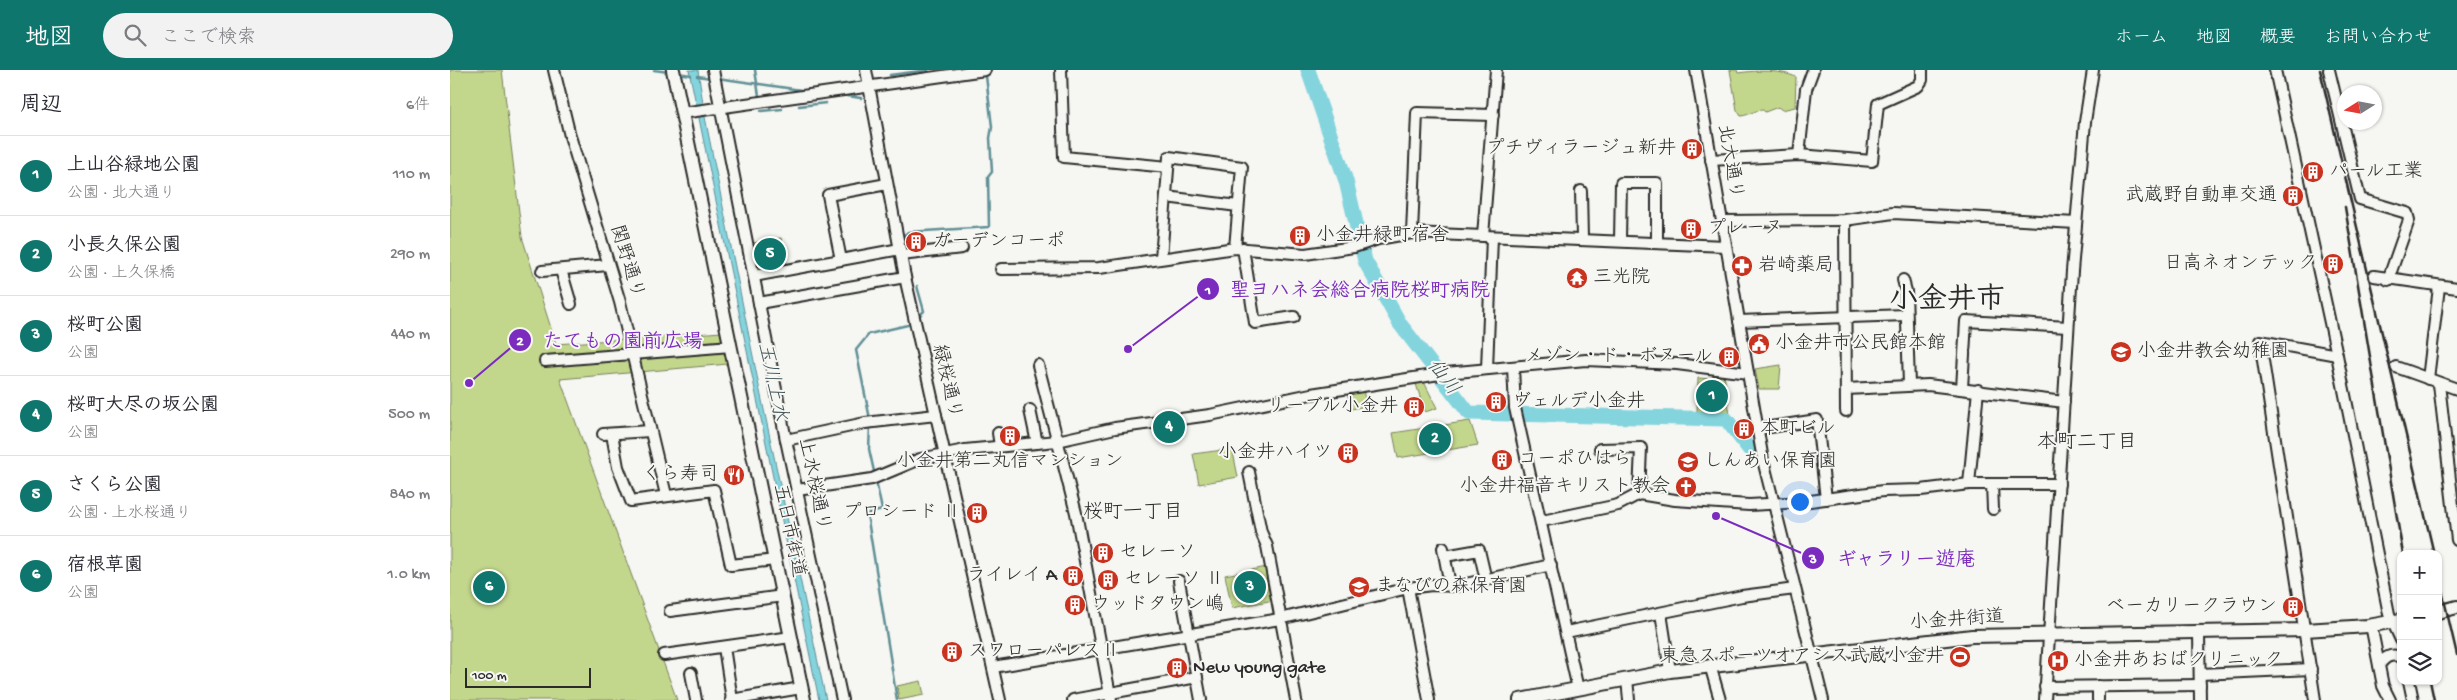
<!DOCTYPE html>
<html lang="ja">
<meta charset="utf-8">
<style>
body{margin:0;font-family:"Gochi Hand","Klee One",sans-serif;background:#f2f2f3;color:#2b2b33}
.controls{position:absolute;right:15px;bottom:15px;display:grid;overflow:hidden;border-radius:10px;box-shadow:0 1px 4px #0004}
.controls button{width:45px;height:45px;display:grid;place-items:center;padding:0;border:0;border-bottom:1px solid #e1e1e2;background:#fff;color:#2b2b33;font:25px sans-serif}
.compass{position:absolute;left:1887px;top:15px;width:45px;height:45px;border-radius:50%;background:#fff;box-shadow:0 1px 4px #0004;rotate:259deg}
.scale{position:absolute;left:15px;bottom:12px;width:126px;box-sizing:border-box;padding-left:5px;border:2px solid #2b2b2b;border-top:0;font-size:14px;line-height:18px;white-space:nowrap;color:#2b2b2b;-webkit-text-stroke:4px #f6f6f2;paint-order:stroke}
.you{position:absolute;left:1349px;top:431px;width:18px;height:18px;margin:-12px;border:4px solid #fff;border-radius:50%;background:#1a73e8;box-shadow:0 0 0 8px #1a73e833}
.badge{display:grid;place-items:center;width:32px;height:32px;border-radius:50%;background:#0f766e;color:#fff;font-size:16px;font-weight:700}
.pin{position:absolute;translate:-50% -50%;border:2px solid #fff;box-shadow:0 1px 5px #0006}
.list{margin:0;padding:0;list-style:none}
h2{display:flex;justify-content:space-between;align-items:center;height:65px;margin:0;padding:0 20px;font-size:21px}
h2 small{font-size:16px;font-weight:400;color:#7c7c81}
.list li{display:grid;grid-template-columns:32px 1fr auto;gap:15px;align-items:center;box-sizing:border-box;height:80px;padding:0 20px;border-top:1px solid #e1e1e2}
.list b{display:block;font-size:19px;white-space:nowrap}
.list p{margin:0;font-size:16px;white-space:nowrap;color:#7c7c81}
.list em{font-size:16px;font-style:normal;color:#7c7c81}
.icon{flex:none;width:28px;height:28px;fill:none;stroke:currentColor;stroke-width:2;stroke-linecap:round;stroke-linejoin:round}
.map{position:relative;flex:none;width:2007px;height:630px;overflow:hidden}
header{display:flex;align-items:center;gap:30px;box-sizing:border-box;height:70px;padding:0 25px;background:#0f766e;color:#fff}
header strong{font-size:24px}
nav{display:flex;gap:28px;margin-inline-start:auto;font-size:18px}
.search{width:350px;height:45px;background:#f2f2f3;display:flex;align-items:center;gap:12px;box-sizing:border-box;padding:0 18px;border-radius:28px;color:#7c7c81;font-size:19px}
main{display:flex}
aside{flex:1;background:#fff}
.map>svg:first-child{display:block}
.green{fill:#c3d78c;stroke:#77815c}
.water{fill:#84d4de;stroke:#609096}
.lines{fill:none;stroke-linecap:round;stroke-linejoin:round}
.stream{stroke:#609096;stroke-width:2.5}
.river{stroke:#84d4de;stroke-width:15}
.minor-casing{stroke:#2b2b2b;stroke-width:14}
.major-casing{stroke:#2b2b2b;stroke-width:16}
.minor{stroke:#f6f6f2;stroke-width:10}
.major{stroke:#f6f6f2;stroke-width:12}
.rail{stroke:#2b2b2b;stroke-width:2.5}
.labels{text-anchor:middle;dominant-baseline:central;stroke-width:4;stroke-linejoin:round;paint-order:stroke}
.poi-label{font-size:19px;fill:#2b2b2b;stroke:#f6f6f2;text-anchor:start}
.street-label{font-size:19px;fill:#2b2b2b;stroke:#f6f6f2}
.water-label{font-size:20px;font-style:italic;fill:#415558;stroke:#f6f6f2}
.neighbourhood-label{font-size:20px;fill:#2b2b2b;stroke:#f6f6f2}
.town-label{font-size:29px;font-weight:bold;fill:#2b2b2b;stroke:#f6f6f2}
.leader{fill:none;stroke:#7b2cbf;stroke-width:2}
.callout-dot{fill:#7b2cbf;stroke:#f6f6f2;stroke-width:2}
.mark-label{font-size:15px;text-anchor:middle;font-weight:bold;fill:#fff}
.callout-label{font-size:20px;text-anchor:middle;font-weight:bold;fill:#7b2cbf;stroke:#f6f6f2;stroke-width:4;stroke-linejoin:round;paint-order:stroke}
</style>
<header>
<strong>地図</strong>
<div class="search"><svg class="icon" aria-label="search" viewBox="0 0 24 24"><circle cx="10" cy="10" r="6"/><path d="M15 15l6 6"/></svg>ここで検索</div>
<nav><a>ホーム</a><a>地図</a><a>概要</a><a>お問い合わせ</a></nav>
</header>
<main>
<aside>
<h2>周辺<small>6件</small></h2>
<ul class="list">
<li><span class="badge">1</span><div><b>上山谷緑地公園</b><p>公園 · 北大通り</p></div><em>110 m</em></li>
<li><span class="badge">2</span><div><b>小長久保公園</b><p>公園 · 上久保橋</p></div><em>290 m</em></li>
<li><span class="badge">3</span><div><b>桜町公園</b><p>公園</p></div><em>440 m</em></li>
<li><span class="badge">4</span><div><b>桜町大尽の坂公園</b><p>公園</p></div><em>500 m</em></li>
<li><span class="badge">5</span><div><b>さくら公園</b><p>公園 · 上水桜通り</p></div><em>840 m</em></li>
<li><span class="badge">6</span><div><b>宿根草園</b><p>公園</p></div><em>1.0 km</em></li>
</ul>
</aside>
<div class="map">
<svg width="2007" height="630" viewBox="0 0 2007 630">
<rect width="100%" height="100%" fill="#f6f6f2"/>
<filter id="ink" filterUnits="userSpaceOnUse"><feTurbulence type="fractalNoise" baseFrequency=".02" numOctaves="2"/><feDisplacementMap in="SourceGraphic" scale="10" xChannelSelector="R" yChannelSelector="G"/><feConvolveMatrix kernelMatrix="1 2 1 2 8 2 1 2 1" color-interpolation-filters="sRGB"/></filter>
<g filter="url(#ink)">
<g class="green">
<path d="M0,0H52L72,167L106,274L272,262L278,294L110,309L227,630H0Z"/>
<path d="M1280,0H1287L1288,3C1308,0 1330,0 1346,7L1345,37L1332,40L1328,37L1315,42L1313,40C1304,40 1300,45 1291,46L1287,40Z"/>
<path d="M331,168L337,196L308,202L303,173Z"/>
<path d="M1331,295L1329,319H1309L1305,299Z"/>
<path d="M1263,303L1274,304L1280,345L1247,343L1248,308L1262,309Z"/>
<path d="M973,310L987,338L975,342L965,311Z"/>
<path d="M913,321L917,336L901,339L897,323Z"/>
<path d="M1020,351L1028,375L948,388L943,363Z"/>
<path d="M773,380L783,382L788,407L749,414L743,384Z"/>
<path d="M817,497L824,530L782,538L775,505Z"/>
<path d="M471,611L474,625L449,630L447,616Z"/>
</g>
<path class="water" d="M239,0H248L255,47L310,321L376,630H369Z"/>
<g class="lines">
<g class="stream">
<path d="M204,0L219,2"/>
<path d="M305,0L309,26"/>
<path d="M227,3L241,5"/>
<path d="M440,5L478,0"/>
<path d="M247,6L261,8"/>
<path d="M267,8L358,21"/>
<path d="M391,25L411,28"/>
<path d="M349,36L376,33"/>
<path d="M311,41L332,39"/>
<path d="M456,178L452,167L458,162L539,157L538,107L542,102L540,68L542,57L536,6"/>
<path d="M467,216L474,241L467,248"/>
<path d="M420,349L406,280L419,264L462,254"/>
<path d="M420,355L419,379L425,406"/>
<path d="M426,411L432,440L417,444L447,630"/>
</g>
<path class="river" d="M858,0L896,111L915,191L950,254L1019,343L1276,349L1299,379"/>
<g class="minor-casing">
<g id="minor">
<path d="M104,0L120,66L170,232L216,425"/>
<path d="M263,0L336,370L392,630"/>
<path d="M416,0L455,207L550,630"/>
<path d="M611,0L614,87L718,97"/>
<path d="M1246,0L1313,390L1373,630"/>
<path d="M1825,0L1887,285L1939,544L1951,570"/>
<path d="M1879,0L1910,129L1957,143L1959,150L1938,210"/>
<path d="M232,43L535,0"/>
<path d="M1349,85L1356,19L1363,0"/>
<path d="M1261,90L1349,85L1422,91L1428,34L1468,16L1472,10V0"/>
<path d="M1131,121L1132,168"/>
<path d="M716,127L788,136"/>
<path d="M1395,150L1396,341"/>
<path d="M1272,151L1395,150L1443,143L1626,153"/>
<path d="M962,163L967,43L1043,45"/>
<path d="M1033,166L1046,0"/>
<path d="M1170,170L1171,113H1207V173"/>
<path d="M793,178L805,253L844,247"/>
<path d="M451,185L512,178"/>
<path d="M711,188L719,87L792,97L785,178"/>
<path d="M391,190L378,125L437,114"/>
<path d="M551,199L649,198L785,178L855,184L904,177L928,169L962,163L1276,176"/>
<path d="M111,200L121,234"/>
<path d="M92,201L158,195"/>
<path d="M304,206L450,179"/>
<path d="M1924,206L2007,218"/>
<path d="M1453,210L1456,221L1459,315"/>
<path d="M309,233L455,207"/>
<path d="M1289,251L1456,245"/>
<path d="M95,291L281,276"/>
<path d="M588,295L626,443L661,630"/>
<path d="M1063,297L1065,338L1128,619"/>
<path d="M1946,297L2007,319"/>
<path d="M1037,299L1042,167"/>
<path d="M1978,309L1989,217"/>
<path d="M1989,314L2007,470"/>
<path d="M1512,318L1516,251L1618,257"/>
<path d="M1396,319L1478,315L1614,332"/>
<path d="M580,340L587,373"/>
<path d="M1307,359L1367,350L1376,429"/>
<path d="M548,363L550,376"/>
<path d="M153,364L200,361"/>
<path d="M162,364L168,397L181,431L264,420L281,495L325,490"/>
<path d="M336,370L415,353L486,345"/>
<path d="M1150,379L1191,378L1189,424"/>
<path d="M799,402L811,462L817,476L846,630"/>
<path d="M1519,414L1528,320"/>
<path d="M1542,414L1543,439"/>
<path d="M347,420L422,409L470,389L515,380L607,371L665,358L760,345L861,324L996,303L1136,290L1227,294L1298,303"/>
<path d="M1092,451L1168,435L1189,424L1225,430L1299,435L1353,432L1433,421L1471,420L1519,414H1609"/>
<path d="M993,478L1000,515"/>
<path d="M995,486L1029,480L1036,510"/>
<path d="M729,511L751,630"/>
<path d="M958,518L979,630"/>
<path d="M220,541L333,526"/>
<path d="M1211,543L1220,601"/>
<path d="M1918,556L1922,560L1933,616L1940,630"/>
<path d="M1116,562L1292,526L1345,519"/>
<path d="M1749,563L1750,630"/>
<path d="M274,577L282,630"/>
<path d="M214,585L341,567"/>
<path d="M1260,595L1270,630"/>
<path d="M1929,595C1935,587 1941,583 1951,587"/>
<path d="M543,597L830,549L958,518L982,515L1007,516L1101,495"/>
<path d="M241,603L246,630"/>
<path d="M1750,604L1861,599"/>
<path d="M1177,609L1179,630"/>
<path d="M1959,611L1963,630"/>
<path d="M1595,617L1750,615"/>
<path d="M281,630L351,618"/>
<path d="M623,630L747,607"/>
<path d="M1595,630L1622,201L1635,52L1643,0"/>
<path d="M1648,630V616"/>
<path d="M1865,630L1810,271L1887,285"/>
</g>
</g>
<g class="major-casing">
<g id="major">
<path d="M223,0L354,630"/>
<path d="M1988,542L2007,537"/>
<path d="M1070,630L1220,601L1522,566L1855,560L1918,556L1951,550"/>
</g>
</g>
<use href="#minor" class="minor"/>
<use href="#major" class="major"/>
<g class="rail">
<path d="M1870,0L1984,484"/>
<path d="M1895,137L1953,484"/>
<path d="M1988,504L2007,585"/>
<path d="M1980,611L1984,630"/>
</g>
</g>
</g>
<defs>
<g id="building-disc" transform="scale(1.125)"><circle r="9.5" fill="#c8321e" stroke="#f6f6f2"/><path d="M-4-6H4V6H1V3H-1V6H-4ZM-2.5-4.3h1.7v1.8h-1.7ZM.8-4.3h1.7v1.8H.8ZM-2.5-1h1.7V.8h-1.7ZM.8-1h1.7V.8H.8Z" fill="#fff"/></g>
<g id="pharmacy-disc" transform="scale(1.125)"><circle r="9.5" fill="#c8321e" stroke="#f6f6f2"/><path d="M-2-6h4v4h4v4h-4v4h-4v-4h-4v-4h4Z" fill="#fff"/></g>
<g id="temple-disc" transform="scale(1.125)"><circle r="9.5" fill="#c8321e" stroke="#f6f6f2"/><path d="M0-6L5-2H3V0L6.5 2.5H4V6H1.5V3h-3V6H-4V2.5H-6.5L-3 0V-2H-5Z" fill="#fff"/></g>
<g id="civic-disc" transform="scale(1.125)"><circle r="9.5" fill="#c8321e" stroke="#f6f6f2"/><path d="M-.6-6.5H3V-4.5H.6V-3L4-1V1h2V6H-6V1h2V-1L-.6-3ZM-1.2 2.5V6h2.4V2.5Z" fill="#fff"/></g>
<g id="school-disc" transform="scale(1.125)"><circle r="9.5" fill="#c8321e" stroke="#f6f6f2"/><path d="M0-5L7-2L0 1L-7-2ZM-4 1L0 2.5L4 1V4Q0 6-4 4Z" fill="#fff"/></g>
<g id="restaurant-disc" transform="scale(1.125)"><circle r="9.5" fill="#c8321e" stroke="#f6f6f2"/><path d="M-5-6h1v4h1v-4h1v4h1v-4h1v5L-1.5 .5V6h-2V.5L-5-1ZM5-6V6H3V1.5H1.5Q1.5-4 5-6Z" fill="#fff"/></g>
<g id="church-disc" transform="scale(1.125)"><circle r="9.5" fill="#c8321e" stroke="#f6f6f2"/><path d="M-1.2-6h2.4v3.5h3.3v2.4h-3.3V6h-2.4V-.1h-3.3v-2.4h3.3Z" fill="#fff"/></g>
<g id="stadium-disc" transform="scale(1.125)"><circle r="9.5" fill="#c8321e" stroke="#f6f6f2"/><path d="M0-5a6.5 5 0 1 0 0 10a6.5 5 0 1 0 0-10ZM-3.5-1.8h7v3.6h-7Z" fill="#fff"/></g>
<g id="hospital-disc" transform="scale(1.125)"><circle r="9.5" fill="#c8321e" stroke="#f6f6f2"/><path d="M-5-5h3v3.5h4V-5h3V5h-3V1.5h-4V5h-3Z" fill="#fff"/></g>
</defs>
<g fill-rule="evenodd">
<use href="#building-disc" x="1242" y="79"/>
<use href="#building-disc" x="1863" y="102"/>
<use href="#building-disc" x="1843" y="126"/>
<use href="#building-disc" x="1241" y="159"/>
<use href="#building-disc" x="850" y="166"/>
<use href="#building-disc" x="466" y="172"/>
<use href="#building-disc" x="1883" y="194"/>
<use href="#pharmacy-disc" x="1292" y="196"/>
<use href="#temple-disc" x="1127" y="208"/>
<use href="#civic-disc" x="1309" y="274"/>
<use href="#school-disc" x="1671" y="282"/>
<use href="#building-disc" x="1279" y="287"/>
<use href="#building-disc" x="1046" y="332"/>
<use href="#building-disc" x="964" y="337"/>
<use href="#building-disc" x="1294" y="359"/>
<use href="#building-disc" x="560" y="366"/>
<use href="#building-disc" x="898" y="383"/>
<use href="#building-disc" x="1052" y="390"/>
<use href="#school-disc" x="1238" y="392"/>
<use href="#restaurant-disc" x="284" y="405"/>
<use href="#church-disc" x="1236" y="417"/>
<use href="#building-disc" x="527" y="443"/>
<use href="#building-disc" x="653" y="483"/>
<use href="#building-disc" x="623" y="506"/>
<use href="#building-disc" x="658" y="510"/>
<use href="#school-disc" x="909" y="517"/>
<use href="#building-disc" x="625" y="535"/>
<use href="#building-disc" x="1843" y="537"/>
<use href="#building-disc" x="502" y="582"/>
<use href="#stadium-disc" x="1510" y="587"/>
<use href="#hospital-disc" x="1608" y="591"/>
<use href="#building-disc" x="727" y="598"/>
</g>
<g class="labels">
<g class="poi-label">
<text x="1226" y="79" text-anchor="end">プチヴィラージュ新井</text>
<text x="1879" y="102">パール工業</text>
<text x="1827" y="126" text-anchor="end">武蔵野自動車交通</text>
<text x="1257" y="159">プレーヌ</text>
<text x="866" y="166">小金井緑町宿舎</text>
<text x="482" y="172">ガーデンコーポ</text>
<text x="1867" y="194" text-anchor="end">日高ネオンテック</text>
<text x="1308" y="196">岩崎薬局</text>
<text x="1143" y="208">三光院</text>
<text x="1325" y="274">小金井市公民館本館</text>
<text x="1687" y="282">小金井教会幼稚園</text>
<text x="1263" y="287" text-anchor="end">メゾン・ド・ボヌール</text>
<text x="1062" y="332">ヴェルデ小金井</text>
<text x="948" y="337" text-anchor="end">リーブル小金井</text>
<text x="1310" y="359">本町ビル</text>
<text x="882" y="383" text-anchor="end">小金井ハイツ</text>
<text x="1068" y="390">コーポひはら</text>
<text x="560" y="392" text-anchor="middle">小金井第二丸信マンション</text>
<text x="1254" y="392">しんあい保育園</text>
<text x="268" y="405" text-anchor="end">くら寿司</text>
<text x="1220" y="417" text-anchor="end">小金井福音キリスト教会</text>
<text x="511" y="443" text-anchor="end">プロシード Ⅱ</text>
<text x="669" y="483">セレーソ</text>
<text x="607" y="506" text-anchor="end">ライレイ A</text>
<text x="674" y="510">セレーソ Ⅱ</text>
<text x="925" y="517">まなびの森保育園</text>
<text x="641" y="535">ウッドタウン嶋</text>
<text x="1827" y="537" text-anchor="end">ベーカリークラウン</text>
<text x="518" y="582">スワローパレスⅡ</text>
<text x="1494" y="587" text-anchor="end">東急スポーツオアシス武蔵小金井</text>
<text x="1624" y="591">小金井あおばクリニック</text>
<text x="743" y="598">New young gate</text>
</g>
<g class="street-label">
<text transform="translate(1279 92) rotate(80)">北大通り</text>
<text transform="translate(176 192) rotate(73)">関野通り</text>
<text transform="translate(496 312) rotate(77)">緑桜通り</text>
<text transform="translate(363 415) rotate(78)">上水桜通り</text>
<text transform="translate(338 461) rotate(78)">五日市街道</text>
<text transform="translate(1507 551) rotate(-4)">小金井街道</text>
</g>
<g class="water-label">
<text transform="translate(992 308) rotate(52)">仙川</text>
<text transform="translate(321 312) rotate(78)">玉川上水</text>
</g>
<g class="neighbourhood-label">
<text x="1637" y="373">本町二丁目</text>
<text x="683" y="443">桜町一丁目</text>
</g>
<g class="town-label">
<text x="1497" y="232">小金井市</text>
</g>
</g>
<path class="leader" d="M678 279L758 219M19 313L70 270M1266 446L1363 488"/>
<g class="callout-dot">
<circle cx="678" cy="279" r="5"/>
<circle cx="19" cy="313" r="5"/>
<circle cx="1266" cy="446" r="5"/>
<circle cx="758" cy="219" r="12"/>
<circle cx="70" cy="270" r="12"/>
<circle cx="1363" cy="488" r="12"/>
</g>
<g class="mark-label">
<text x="758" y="224">1</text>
<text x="70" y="275">2</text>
<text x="1363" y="493">3</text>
</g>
<g class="callout-label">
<text x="910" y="226">聖ヨハネ会総合病院桜町病院</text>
<text x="173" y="277">たてもの園前広場</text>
<text x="1456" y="495">ギャラリー遊庵</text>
</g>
</svg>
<div class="controls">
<button>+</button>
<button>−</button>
<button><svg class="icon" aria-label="layers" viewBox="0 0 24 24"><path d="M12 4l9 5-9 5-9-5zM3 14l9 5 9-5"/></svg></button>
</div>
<svg class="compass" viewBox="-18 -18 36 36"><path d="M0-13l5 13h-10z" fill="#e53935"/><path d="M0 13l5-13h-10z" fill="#7c7c81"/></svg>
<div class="scale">100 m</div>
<div class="you"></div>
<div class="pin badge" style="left:1262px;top:326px">1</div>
<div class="pin badge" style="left:985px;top:369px">2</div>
<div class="pin badge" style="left:800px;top:517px">3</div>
<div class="pin badge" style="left:719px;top:357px">4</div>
<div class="pin badge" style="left:320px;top:184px">5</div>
<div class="pin badge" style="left:39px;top:517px">6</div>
</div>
</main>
